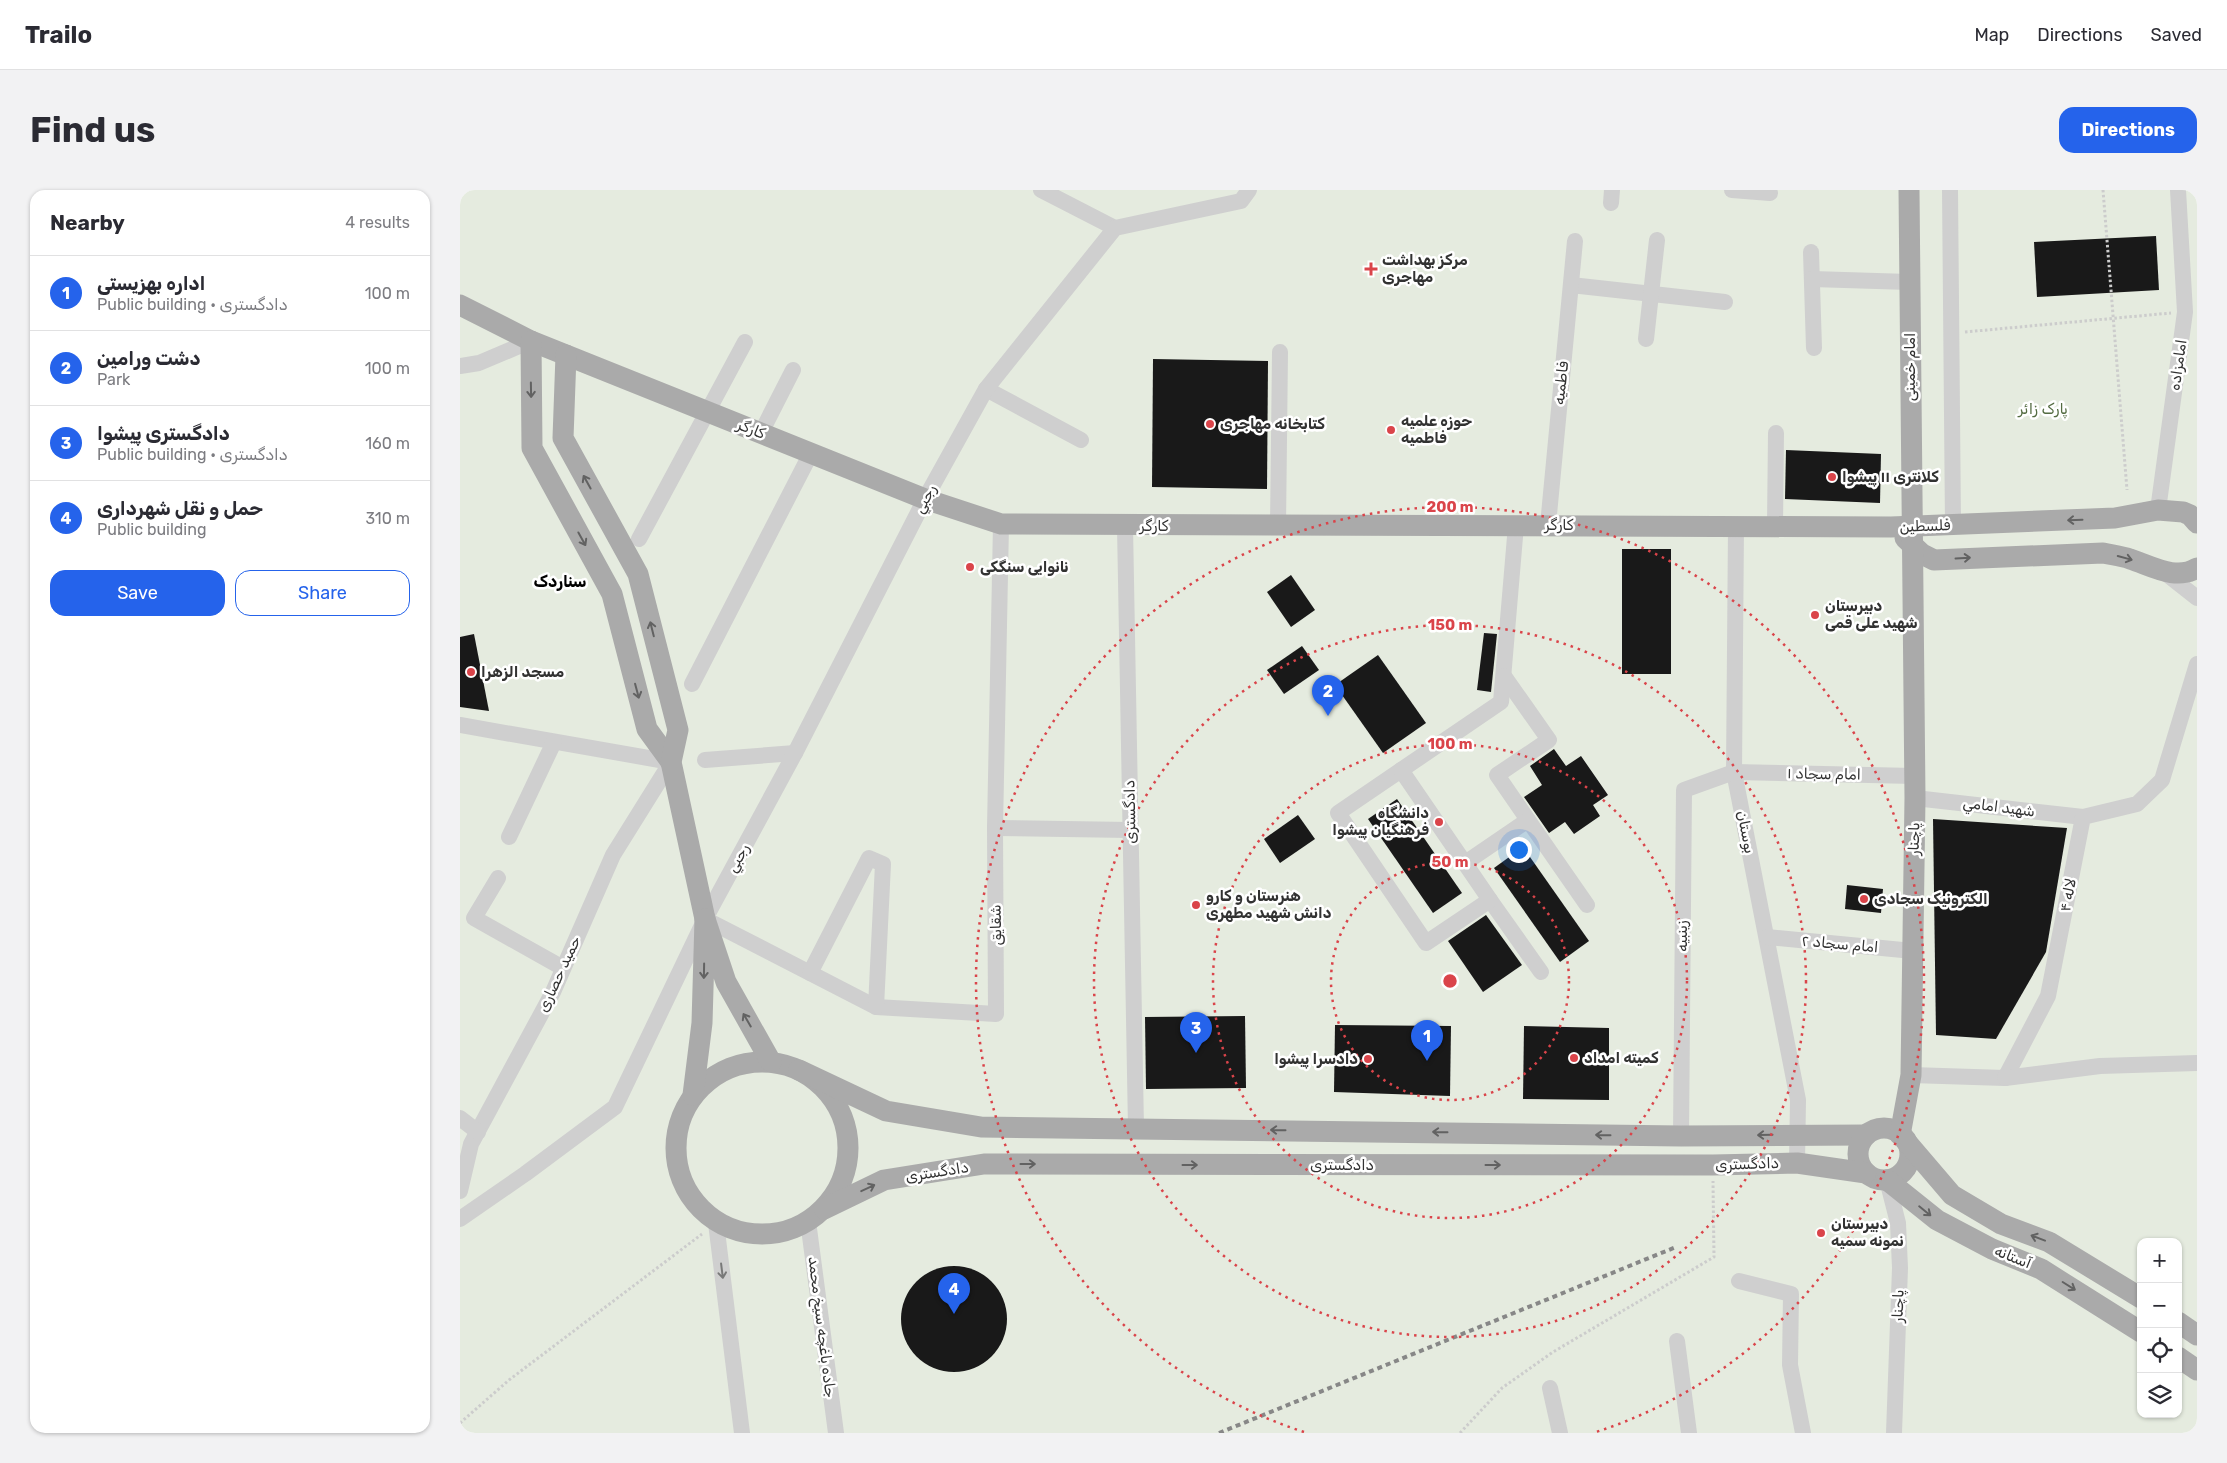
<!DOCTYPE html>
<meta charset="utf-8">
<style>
body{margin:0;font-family:Rubik,Vazirmatn,sans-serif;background:#f2f2f3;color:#2b2b33}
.controls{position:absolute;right:15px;bottom:15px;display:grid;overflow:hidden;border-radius:10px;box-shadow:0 1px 4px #0004}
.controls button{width:45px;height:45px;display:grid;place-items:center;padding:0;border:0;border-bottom:1px solid #e1e1e2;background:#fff;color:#2b2b33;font:25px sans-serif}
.you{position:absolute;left:1058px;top:659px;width:18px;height:18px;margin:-12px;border:4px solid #fff;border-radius:50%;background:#1a73e8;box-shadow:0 0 0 8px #1a73e833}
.badge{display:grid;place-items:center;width:32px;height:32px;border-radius:50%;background:#2563eb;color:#fff;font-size:16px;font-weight:700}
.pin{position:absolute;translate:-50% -41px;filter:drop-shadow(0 1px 2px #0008)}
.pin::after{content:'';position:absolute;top:26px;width:18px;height:15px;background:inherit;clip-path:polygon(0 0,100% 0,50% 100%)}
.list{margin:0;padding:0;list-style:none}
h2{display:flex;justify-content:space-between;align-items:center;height:65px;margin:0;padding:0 20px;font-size:21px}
h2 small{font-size:16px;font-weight:400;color:#7c7c81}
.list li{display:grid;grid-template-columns:32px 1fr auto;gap:15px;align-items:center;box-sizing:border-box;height:75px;padding:0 20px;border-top:1px solid #e1e1e2}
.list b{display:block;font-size:19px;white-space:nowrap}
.list p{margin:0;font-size:16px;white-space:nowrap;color:#7c7c81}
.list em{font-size:16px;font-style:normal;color:#7c7c81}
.actions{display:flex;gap:10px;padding:15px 20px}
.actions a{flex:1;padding:11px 0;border:1px solid #2563eb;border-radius:15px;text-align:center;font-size:18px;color:#2563eb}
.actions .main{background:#2563eb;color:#fff}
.icon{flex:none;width:28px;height:28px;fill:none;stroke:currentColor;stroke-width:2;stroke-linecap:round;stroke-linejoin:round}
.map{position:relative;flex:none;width:1737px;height:1243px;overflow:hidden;border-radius:15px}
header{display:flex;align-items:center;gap:30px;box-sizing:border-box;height:70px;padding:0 25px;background:#fff;border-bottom:1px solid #e1e1e2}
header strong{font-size:24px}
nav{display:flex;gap:28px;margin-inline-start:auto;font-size:18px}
.intro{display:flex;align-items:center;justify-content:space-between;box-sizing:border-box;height:120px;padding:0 30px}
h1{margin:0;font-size:35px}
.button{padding:12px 22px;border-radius:15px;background:#2563eb;color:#fff;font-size:18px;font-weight:700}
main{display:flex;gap:30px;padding:0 30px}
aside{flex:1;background:#fff;border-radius:15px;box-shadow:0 1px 4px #0004}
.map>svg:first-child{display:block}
.green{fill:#e5ebdf;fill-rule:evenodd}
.building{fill:#191919}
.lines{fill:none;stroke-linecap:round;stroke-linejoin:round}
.path{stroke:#ccc;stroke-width:3;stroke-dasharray:2.5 2.5;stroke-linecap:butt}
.minor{stroke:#cfcfcf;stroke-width:16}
.major{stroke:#aaa;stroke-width:21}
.rail{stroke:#878787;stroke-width:4;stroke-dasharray:5 4;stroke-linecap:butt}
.oneway{stroke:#626262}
.oneway2{stroke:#797979}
.ring{fill:none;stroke:#da444a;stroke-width:2.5;stroke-dasharray:2.5 5}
.poi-dot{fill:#da444a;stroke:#fff;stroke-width:2}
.labels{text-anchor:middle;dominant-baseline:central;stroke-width:5;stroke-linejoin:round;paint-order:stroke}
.poi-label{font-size:15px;font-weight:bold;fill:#323232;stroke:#fff;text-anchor:start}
.street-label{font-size:15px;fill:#323232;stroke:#fff}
.park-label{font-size:15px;fill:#546c42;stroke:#fff}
.neighbourhood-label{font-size:16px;font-weight:bold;fill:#000;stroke:#fff}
.centre{fill:#da444a;stroke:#fff;stroke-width:2.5}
.ring-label{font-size:15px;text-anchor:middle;font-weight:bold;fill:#da444a;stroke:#fff;stroke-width:5;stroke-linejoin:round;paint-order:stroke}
</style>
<header>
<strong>Trailo</strong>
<nav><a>Map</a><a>Directions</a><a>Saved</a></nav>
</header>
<div class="intro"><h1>Find us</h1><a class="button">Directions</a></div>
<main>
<aside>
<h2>Nearby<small>4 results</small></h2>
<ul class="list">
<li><span class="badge">1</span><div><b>اداره بهزیستی</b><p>Public building · دادگستری</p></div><em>100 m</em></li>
<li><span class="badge">2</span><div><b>دشت ورامین</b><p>Park</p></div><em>100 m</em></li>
<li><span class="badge">3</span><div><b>دادگستری پیشوا</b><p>Public building · دادگستری</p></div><em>160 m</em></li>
<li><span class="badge">4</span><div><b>حمل و نقل شهرداری</b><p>Public building</p></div><em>310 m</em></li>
</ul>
<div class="actions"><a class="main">Save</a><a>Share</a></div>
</aside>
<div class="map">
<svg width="1737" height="1243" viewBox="0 0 1737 1243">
<rect width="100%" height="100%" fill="#fff"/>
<path class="green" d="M0,0H1737V1243H0ZM1681,1052H1718V1224H1681Z"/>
<g class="building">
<path d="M1696,46L1699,100L1577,107L1574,52Z"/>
<path d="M693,169L808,171L807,299L692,297Z"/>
<path d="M1326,260L1421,264L1420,313L1325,309Z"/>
<rect x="1162" y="359" width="49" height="125"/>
<path d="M831,385L855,420L831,437L807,402Z"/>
<path d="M1024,443L1037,444L1031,502L1017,500Z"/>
<path d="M14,444L29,521L0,517V447Z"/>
<path d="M842,456L859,480L824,504L807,480Z"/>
<path d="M918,465L966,533L923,563L875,495Z"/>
<path d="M1094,559L1106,576L1121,566L1148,605L1133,615L1140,626L1114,644L1105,632L1089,643L1064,607L1082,595L1070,576Z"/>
<path d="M937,609L1002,703L973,723L908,629Z"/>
<path d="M838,625L855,649L820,673L804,649Z"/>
<path d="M1473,629L1607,638L1586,762L1536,849L1476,845Z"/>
<path d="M1063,657L1129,751L1100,772L1034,678Z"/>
<path d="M1387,695L1423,699L1421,723L1385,719Z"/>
<path d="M1026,725L1062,775L1023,802L988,751Z"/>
<path d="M785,826L786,898L686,899L685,827Z"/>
<path d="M875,835L991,836L990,906L874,902Z"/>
<path d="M1064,836L1149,838V910L1063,909Z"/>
<circle cx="494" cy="1129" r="53"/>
</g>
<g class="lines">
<g class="path">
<path d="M1643,0L1667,300"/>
<path d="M1505,142L1711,123"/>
<path d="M0,1233L49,1190L242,1044"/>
<path d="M1000,1243L1042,1198L1093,1162L1254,1067L1253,991"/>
</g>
<g class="minor">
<path d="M581,0L655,38"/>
<path d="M1272,0L1310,3"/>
<path d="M1490,0L1493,335"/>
<path d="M1151,13L1152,0"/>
<path d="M1351,62L1354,158"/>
<path d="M1352,89L1449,92"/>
<path d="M1111,95L1265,112"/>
<path d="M1186,149L1197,50"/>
<path d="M0,176L19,173L71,151"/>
<path d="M526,199L621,250"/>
<path d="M301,243L333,180"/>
<path d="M1698,320L1725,122L1718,0"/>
<path d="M1056,335L1041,512L878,623L966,753L1030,710L1081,782"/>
<path d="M1088,335L1115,51"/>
<path d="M665,336L676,938"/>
<path d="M818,336L820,162"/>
<path d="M1276,336L1274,582L1338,910L1337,973"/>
<path d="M1315,336L1316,243"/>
<path d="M179,349L285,152"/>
<path d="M1704,382L1737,408"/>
<path d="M1044,486L1089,550L1037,585L1068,630"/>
<path d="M232,494L351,263"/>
<path d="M0,535L211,572L153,665L93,802L11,954L0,1001"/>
<path d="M245,570L335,563"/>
<path d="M941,580L1030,710"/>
<path d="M1455,608L1623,627"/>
<path d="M535,638L670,640"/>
<path d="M49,647L94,552"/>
<path d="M1005,673L1068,630L1127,715"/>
<path d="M38,688L14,728L103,778"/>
<path d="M245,729L416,817L536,824L535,638L541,334"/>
<path d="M1307,747L1453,761"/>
<path d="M350,783L409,668L423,674L416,817"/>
<path d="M1451,885L1545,888L1588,806L1623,627L1677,614L1702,590L1737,474"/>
<path d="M1545,888L1640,876L1737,873"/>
<path d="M0,928L18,942"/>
<path d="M1221,946L1224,600L1274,582L1454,586"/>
<path d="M1427,990L1438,1033L1440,1078L1434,1243"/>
<path d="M0,1029L65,984L155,917L245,729L335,563L465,309L526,199L655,38L781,11L789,0"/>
<path d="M348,1031L376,1243"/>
<path d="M256,1033L282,1243"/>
<path d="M1279,1091L1331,1104L1330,1175L1343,1243"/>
<path d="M1217,1151L1229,1243"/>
<path d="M1090,1198L1100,1243"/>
</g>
<g class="major">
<path d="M0,115L71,151L465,309L541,334L1431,337L1655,328L1698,320L1723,322L1730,325L1737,333"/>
<path d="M71,151L72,258L152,404L187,539L211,572"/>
<path d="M106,165L103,248L178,384L218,540L211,572L245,729"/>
<path d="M1445,348L1462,364L1474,370L1643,363C1652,365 1662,366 1670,369C1692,376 1716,391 1737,378"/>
<circle cx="302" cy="958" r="86"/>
<path d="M339,880L426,921L521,937L1221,946L1406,945"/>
<path d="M233,905L242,833L245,729L266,792L311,872"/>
<circle cx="1424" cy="964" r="26"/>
<path d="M1440,945L1451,885L1455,608L1449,0"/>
<path d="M1445,950L1492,1005L1541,1034L1589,1052L1681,1108"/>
<path d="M1427,990L1477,1030L1532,1059L1581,1079L1681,1142"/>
<path d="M364,1019L424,990L524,974L1253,975L1337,973L1406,983"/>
<path d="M1718,1132L1737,1145"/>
<path d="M1718,1167L1737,1180"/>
</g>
<path class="rail" d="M759,1243L1216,1057"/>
</g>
<defs><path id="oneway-shaft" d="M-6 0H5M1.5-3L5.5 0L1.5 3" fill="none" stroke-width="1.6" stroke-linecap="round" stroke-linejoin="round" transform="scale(1.25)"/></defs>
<g class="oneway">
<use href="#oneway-shaft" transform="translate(71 200) rotate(89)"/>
<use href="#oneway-shaft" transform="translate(127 292) rotate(-119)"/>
<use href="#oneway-shaft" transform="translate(1615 330) rotate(178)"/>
<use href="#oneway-shaft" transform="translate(122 349) rotate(61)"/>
<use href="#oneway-shaft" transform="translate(1503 368) rotate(-3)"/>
<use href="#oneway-shaft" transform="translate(1665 368) rotate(15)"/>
<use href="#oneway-shaft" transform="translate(192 439) rotate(-104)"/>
<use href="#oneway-shaft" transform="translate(177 501) rotate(75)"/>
<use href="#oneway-shaft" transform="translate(244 781) rotate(91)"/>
<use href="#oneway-shaft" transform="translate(287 830) rotate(-120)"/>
<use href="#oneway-shaft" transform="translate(818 940) rotate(-179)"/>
<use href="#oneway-shaft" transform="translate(980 942) rotate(-179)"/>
<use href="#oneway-shaft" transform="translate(1143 945) rotate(-179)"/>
<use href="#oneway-shaft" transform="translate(1305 945) rotate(179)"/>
<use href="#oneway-shaft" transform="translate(568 974)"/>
<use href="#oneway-shaft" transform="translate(730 975)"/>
<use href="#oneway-shaft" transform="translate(1033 975)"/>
<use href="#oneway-shaft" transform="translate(408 998) rotate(-25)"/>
<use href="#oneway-shaft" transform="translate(1465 1021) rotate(39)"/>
<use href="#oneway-shaft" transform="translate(1578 1048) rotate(-159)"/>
<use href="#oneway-shaft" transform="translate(1609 1096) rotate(32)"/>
</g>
<use class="oneway2" href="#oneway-shaft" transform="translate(262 1081) rotate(83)"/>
<g class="ring">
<circle cx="990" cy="791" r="119"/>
<circle cx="990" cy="791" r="237"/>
<circle cx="990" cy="791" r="356"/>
<path d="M844 1242A474 474 0 1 1 1136 1242"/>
</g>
<g class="poi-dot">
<path d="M908.5 71.5h5v5h5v5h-5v5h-5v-5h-5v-5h5z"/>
<circle cx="750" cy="234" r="5"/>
<circle cx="931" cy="240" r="5"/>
<circle cx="1372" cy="287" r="5"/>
<circle cx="510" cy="377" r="5"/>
<circle cx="1355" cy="425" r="5"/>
<circle cx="11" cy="482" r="5"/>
<circle cx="979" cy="632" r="5"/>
<circle cx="1404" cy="709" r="5"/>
<circle cx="736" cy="715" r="5"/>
<circle cx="1114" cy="868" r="5"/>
<circle cx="908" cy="869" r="5"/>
<circle cx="1361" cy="1043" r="5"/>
</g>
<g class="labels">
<g class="poi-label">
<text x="922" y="70">مرکز بهداشت<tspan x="922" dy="17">مهاجری</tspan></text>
<text x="941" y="231">حوزه علمیه<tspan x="941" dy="17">فاطمیه</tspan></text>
<text x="760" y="234">کتابخانه مهاجری</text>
<text x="1382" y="287">کلانتری ۱۱ پیشوا</text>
<text x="520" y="377">نانوایی سنگکی</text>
<text x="1365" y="416">دبیرستان<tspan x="1365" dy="17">شهید علی قمی</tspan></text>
<text x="21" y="482">مسجد الزهرا</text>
<text x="969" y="623" text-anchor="end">دانشگاه<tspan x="969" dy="17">فرهنگیان پیشوا</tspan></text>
<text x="746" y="706">هنرستان و کارو<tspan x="746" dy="17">دانش شهید مطهری</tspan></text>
<text x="1414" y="709">الکترونیک سجادی</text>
<text x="1124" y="868">کمیته امداد</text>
<text x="898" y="869" text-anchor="end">دادسرا پیشوا</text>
<text x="1371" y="1034">دبیرستان<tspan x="1371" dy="17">نمونه سمیه</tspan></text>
</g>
<g class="street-label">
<text transform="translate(1718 175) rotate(-82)">امامزاده</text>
<text transform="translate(1450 177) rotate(-90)">امام خمینی</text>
<text transform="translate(1101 193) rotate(-84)">فاطميه</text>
<text transform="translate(291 239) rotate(22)">کارگر</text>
<text transform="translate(465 309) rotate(-62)">رجبي</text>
<text x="1099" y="335">کارگر</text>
<text x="694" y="336">کارگر</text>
<text transform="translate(1465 336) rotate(-2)">فلسطین</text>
<text transform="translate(1364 584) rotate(1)">امام سجاد ۱</text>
<text transform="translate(1539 617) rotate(7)">شهيد امامي</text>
<text transform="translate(670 622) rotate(-91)">دادگستری</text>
<text transform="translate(1286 642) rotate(79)">بوستان</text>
<text transform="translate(1454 649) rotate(-89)">پاچنار</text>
<text transform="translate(278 668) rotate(-61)">رجبي</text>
<text transform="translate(1608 705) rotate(-79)">لاله ۴</text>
<text transform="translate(536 735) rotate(-91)">شقايق</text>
<text transform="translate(1222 746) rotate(-90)">زينبيه</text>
<text transform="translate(1380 754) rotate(5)">امام سجاد ۲</text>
<text transform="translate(99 784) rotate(-65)">حمید حصاری</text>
<text transform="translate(1287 974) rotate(-2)">دادگستری</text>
<text x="882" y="975">دادگستری</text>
<text transform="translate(477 982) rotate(-9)">دادگستری</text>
<text transform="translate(1553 1067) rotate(22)">آستانه</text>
<text transform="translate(1438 1116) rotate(-88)">پاچنار</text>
<text transform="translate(362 1137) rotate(83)">جاده باغچه سیخ محمد</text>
</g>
<g class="park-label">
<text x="1583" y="219">پارک زائر</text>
</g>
<g class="neighbourhood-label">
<text x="100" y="391">سناردک</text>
</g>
</g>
<circle cx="990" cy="791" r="8" class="centre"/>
<g class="ring-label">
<text x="990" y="322">200 m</text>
<text x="990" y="440">150 m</text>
<text x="990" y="559">100 m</text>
<text x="990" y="677">50 m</text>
</g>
</svg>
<div class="controls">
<button>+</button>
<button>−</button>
<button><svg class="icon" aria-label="locate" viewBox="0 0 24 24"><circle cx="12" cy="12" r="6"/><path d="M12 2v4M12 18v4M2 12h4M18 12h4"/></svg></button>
<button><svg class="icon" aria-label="layers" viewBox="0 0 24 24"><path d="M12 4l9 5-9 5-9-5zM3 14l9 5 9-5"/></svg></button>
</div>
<div class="you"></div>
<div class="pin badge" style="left:967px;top:871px">1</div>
<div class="pin badge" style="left:868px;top:526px">2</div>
<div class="pin badge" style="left:736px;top:863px">3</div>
<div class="pin badge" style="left:494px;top:1124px">4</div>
</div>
</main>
